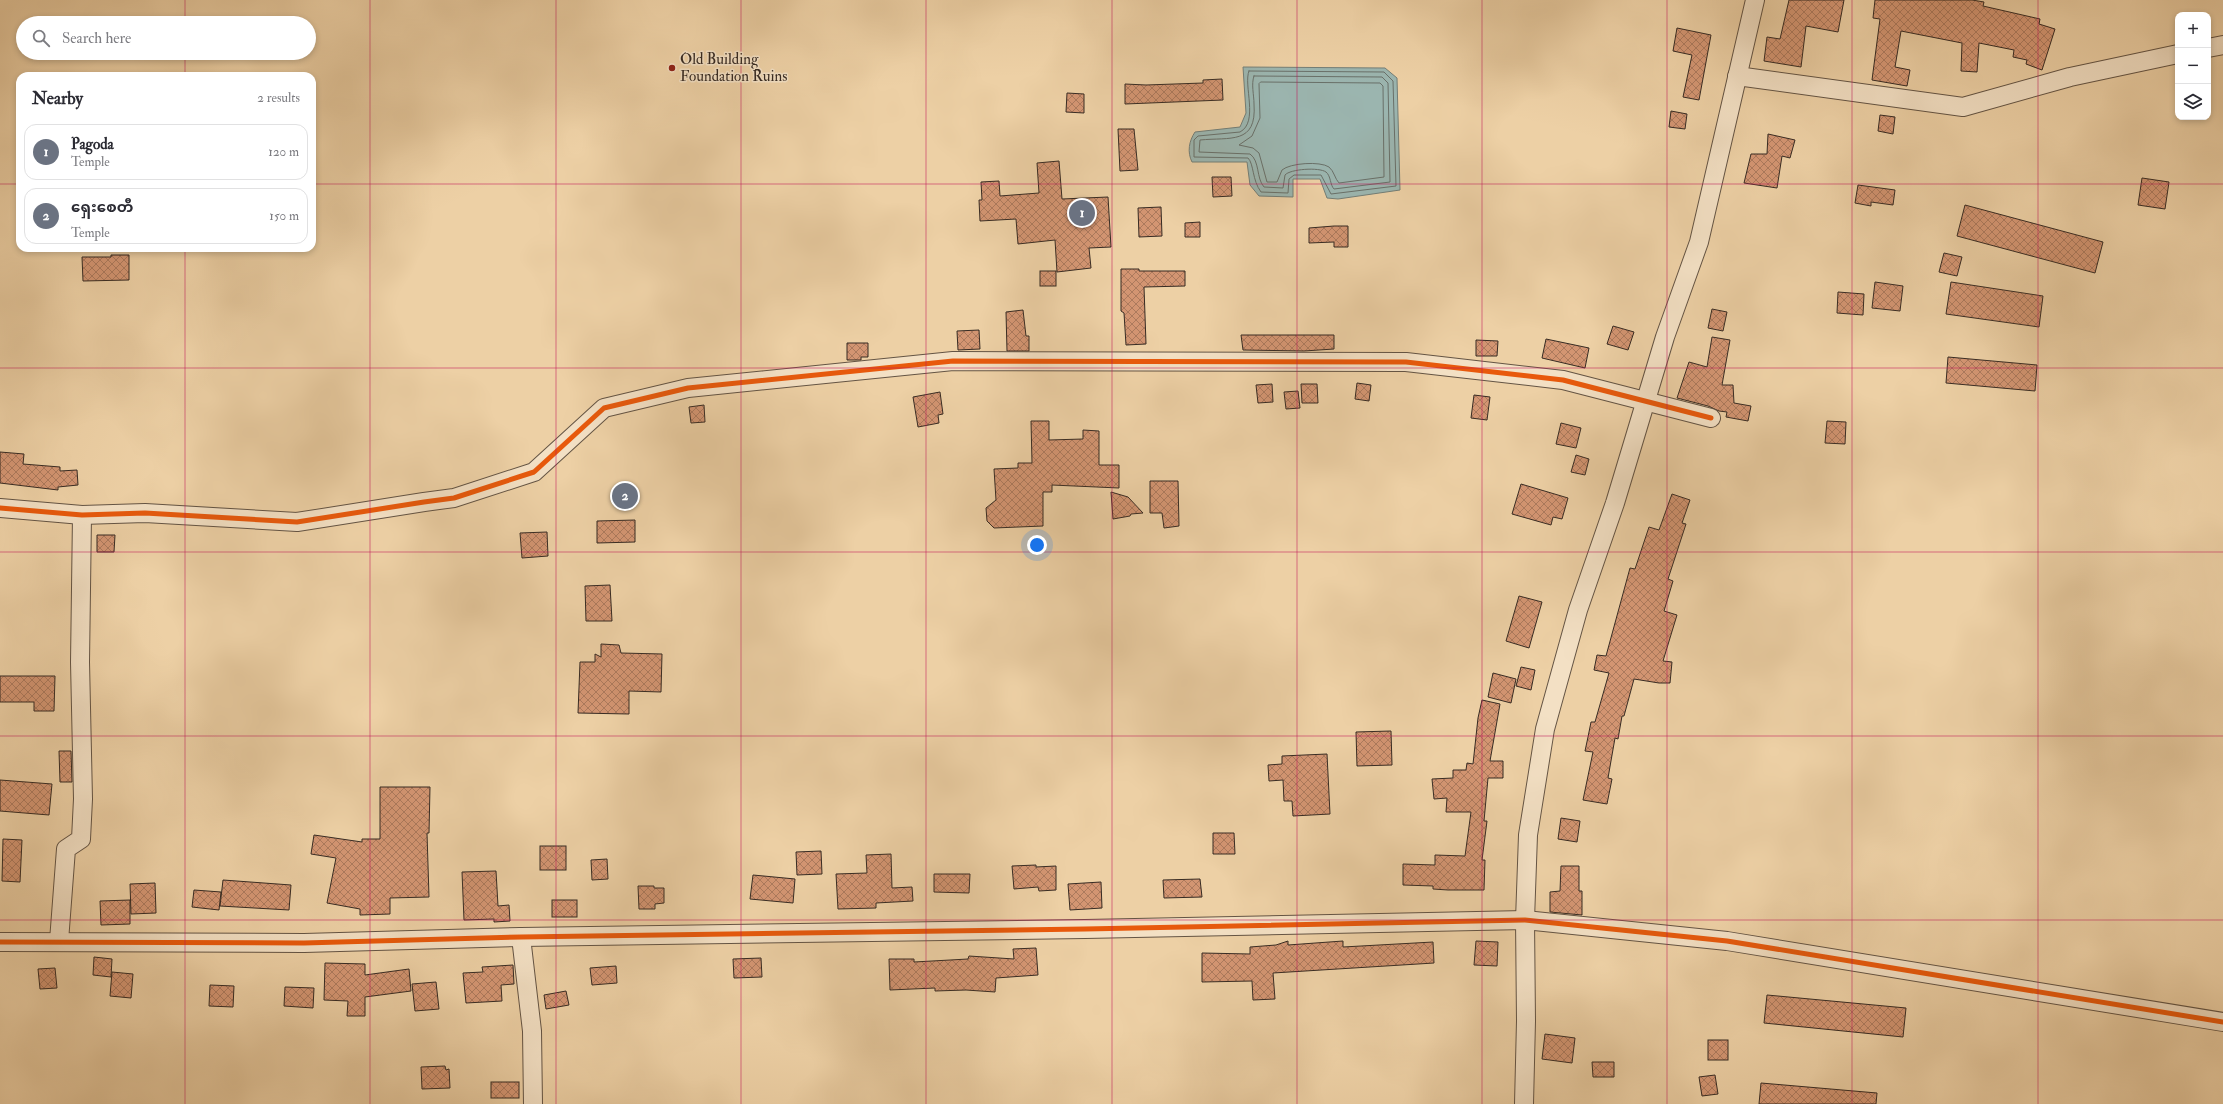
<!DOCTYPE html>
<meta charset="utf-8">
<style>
body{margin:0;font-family:"IM FELL Double Pica","Noto Sans Myanmar",serif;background:#f7f7f7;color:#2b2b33}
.controls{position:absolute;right:12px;top:12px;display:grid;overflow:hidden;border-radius:8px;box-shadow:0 2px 6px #0003}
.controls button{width:36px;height:36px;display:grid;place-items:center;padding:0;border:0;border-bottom:1px solid #e1e1e2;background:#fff;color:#2b2b33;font:20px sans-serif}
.you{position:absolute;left:1037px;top:545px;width:14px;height:14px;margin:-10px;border:3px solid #fff;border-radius:50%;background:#1a73e8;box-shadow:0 0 0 6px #1a73e833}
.badge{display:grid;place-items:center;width:26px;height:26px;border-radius:50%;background:#d93025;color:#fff;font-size:13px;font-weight:700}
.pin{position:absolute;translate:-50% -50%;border:2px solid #fff;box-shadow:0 1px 4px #0006}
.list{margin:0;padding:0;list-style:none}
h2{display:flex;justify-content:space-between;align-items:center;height:52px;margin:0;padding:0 16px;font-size:17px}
h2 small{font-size:13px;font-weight:400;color:#7c7c81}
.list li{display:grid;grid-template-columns:26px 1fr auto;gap:12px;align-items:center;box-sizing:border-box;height:56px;margin:0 8px 8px;padding:0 8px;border:1px solid #e1e1e2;border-radius:12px}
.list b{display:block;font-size:15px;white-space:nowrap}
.list p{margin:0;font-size:13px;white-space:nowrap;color:#7c7c81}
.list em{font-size:13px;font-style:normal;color:#7c7c81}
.icon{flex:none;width:22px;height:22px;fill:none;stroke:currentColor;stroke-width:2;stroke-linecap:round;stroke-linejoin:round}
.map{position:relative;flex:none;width:2223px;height:1104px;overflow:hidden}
.search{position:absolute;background:#fff;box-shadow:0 2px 6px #0003;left:16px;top:16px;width:300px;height:44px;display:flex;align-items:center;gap:10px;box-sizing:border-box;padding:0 14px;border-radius:22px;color:#7c7c81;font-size:15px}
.panel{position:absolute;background:#fff;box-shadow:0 2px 6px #0003;left:16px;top:72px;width:300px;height:180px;border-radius:12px}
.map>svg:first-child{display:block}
.water{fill:#9bb5af;stroke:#737e77}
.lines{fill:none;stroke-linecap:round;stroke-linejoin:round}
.shore{stroke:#697069;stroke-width:1}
.building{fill:url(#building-cross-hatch);stroke:#372b23}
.minor-casing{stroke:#645444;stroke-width:20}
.minor{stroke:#f3e0c4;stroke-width:18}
.cycleway-casing{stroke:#f3e0c4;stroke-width:8}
.cycleway{stroke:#e8590c;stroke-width:5}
.grid{fill:none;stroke:#c2185b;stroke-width:1;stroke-opacity:0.55}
.poi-dot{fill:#8f2418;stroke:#f3e0c4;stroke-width:1.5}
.labels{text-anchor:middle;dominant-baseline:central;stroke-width:3;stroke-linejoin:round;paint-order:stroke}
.poi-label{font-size:15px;fill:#372b23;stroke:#f3e0c4;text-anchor:start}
</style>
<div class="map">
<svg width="2223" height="1104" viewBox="0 0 2223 1104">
<defs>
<pattern id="building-cross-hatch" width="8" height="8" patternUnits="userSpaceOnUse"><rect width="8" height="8" fill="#d39572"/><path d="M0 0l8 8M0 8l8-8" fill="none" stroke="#ac7a5d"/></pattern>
</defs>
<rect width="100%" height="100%" fill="#edd0a5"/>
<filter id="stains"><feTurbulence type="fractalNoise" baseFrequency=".005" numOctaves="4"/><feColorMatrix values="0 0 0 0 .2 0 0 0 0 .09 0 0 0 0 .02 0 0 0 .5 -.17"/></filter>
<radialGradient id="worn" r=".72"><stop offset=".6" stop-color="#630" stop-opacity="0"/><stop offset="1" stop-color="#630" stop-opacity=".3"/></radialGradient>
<path class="water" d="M1243,67L1385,68L1397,78L1400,190L1338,199L1327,198L1320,179H1293V197L1259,196L1250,185L1247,162H1192C1187,152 1189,141 1195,132L1240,127L1246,113Z"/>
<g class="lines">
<g class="shore">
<path d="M1249,71L1384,72L1393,81L1396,186L1331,194L1321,175H1294L1289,179L1288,193L1261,192C1252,180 1254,164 1248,158L1194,157V140L1198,136L1240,132C1259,122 1243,85 1249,71Z"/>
<path d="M1254,76L1382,77L1388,83L1390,182L1334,189C1330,185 1331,176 1326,172C1319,167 1290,169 1285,175L1283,188L1264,187C1256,178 1260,161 1250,154L1199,152L1200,140C1230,137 1257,145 1254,104C1254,95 1251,84 1254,76Z"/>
<path d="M1261,82L1380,83L1383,86L1384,177L1339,183C1335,179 1334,171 1329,167C1320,161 1290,163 1282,170L1277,182H1267L1259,153L1253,148L1239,145L1252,136L1260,118L1259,84Z"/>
</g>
</g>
<g class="building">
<path d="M1789,0H1844L1838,32L1806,26L1801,67L1764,61L1767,37L1780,39Z"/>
<path d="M1875,0H1972L1984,2L1983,6L2040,19L2039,24L2055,29L2042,70L2026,64L2027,60L2013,57L2014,50L1979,43L1977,72L1961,71L1962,43L1901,31L1895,67L1910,70L1907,86L1872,80L1880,19L1873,18Z"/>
<path d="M1677,28L1711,35L1699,100L1683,97L1692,55L1673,51Z"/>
<path d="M1222,79L1223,100L1125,104V84L1146,85L1203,83V80Z"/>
<path d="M1067,93L1084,94V113L1066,112Z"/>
<path d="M1671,111L1687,114L1685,129L1669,127Z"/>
<path d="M1880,115L1895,117L1893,134L1878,131Z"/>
<path d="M1118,129H1134L1138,170L1120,171Z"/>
<path d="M1768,134L1795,140L1790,158L1782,156L1777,188L1744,183L1751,154H1767Z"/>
<path d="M1059,161L1062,199L1108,197L1111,247L1089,248L1091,268L1057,272L1055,240L1018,244L1016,219L980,221L979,200H982L981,182L999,181L1000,196L1039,193L1037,163Z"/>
<path d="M1212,177H1231L1232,196L1213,197Z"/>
<path d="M2142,178L2169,182L2165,209L2138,205Z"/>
<path d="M1858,185L1895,190L1893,205L1871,202V206L1855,203Z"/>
<path d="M1965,205L2103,242L2095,273L1957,236Z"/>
<path d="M1161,207L1162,236L1139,237L1138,208Z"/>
<path d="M1200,222V237H1185V223Z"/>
<path d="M1334,226H1348V247H1334V242L1309,243V228Z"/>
<path d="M1944,253L1962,257L1957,276L1939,272Z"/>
<path d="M111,255H129V280L83,281L82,257H111Z"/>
<path d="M1121,269H1139V271H1185V286L1144,287L1146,344L1126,345L1124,313L1121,311Z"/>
<rect x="1040" y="271" width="16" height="15"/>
<path d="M1875,282L1903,286L1900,311L1872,308Z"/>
<path d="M1951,282L2043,296L2039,327L1946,314Z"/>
<path d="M1838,292L1864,294L1863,315L1837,313Z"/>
<path d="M1712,309L1727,312L1723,331L1708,328Z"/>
<path d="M1023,310L1026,336H1029V351H1007L1006,312Z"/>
<path d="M1613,326L1634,332L1628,350L1607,344Z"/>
<path d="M979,330L980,349L958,350L957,331Z"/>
<path d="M1241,335H1334V349L1304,351L1243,350Z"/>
<path d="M1712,337L1730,340L1722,385H1733L1734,403L1751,406L1748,421L1726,417L1727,412L1719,411L1708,406L1677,398L1689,362L1707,367Z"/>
<path d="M1546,339L1589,348L1585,368L1542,358Z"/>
<path d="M1476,340L1498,341L1497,356H1476Z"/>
<path d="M847,343H868V357H861V360H847Z"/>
<path d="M1948,357L2037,365L2035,391L1946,383Z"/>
<path d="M1357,383L1371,385L1369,401L1355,399Z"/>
<path d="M1272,384L1273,402L1258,403L1256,385Z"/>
<path d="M1301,384H1317L1318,403H1302Z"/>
<path d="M1298,391L1300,408L1286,409L1284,392Z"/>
<path d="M940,392L943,414L938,415L939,423L918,427L913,397Z"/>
<path d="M1474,395L1490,397L1487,420L1471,418Z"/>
<path d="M704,405L705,422L691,423L689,407Z"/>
<path d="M1031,421H1049V440L1083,439V430L1099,431V465H1119V488L1052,485V492H1043V526L994,528L987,521L986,508L996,500L994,469L1018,468V463H1032Z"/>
<path d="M1827,421L1846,422L1845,444L1825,443Z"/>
<path d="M1561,423L1581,428L1576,448L1556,444Z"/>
<path d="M0,452L24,454L23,464L60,467V471L77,470L78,485L58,487V490L0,483Z"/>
<path d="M1576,455L1589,459L1585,475L1571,472Z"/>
<path d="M1150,481H1178L1179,526L1164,528L1162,513H1150Z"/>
<path d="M1521,484L1568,498L1562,519L1553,517L1551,525L1512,514Z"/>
<path d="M1111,492L1128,497L1143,513L1131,514L1130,516L1113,519Z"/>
<path d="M1672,494L1690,500L1682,523L1686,524L1668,579L1673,581L1664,611L1677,615L1663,661L1672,662L1670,683H1659L1634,679L1624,716H1622L1618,739L1615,738L1608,778L1612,779L1607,804L1583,800L1593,752L1585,751L1588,737L1591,722H1595L1609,673L1594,670L1597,655L1606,656L1630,568L1635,569L1649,527L1659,530Z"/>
<path d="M635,520V542L597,543V521Z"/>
<path d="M547,532L548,556L522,558L520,533Z"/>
<path d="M97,535H115L114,552H97Z"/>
<path d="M610,585L612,621H586L585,586Z"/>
<path d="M1519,596L1542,602L1529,648L1506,641Z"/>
<path d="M601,644L619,645L621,653L662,654L661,692L629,691V714L578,713L580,662H595V654L601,657Z"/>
<path d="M1521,667L1535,670L1531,690L1516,686Z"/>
<path d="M1493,673L1516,679L1511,703L1488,697Z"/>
<path d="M0,676H55L54,711H34V702H0Z"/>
<path d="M1482,700L1500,704L1490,761H1503V778H1488L1484,821H1487L1482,860H1485L1484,890H1448L1433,889V886L1403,885V864L1435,865V855L1465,856L1471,812H1446L1447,798L1434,799L1432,779L1453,778V770H1466L1467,763L1473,764L1478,718Z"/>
<path d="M1391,731L1392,765L1357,766L1356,732Z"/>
<path d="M59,751H71L72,782H60Z"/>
<path d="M1327,754L1330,814L1293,816L1292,801H1284L1283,780L1269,781L1268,765L1282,764V756Z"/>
<path d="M0,780L52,784L49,815L0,811Z"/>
<path d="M380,787H430L429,833H427L429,897L390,898V914L360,915V909L327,903L336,858L311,854L314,835L362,842V839H380Z"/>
<path d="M1561,818L1580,821L1577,842L1558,839Z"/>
<path d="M1213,833H1234L1235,854H1213Z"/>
<path d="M3,839L22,840L20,882L2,881Z"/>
<rect x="540" y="846" width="26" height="24"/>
<path d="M821,851L822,874L797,875L796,852Z"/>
<path d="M891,854L892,888L912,887L913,901L876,903V908L838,909L836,874L867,873L866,855Z"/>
<path d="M607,859L608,879L592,880L591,860Z"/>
<path d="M1036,865V867L1056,866V890L1039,891L1038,887L1014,889L1012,866Z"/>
<path d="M1561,866H1579V891H1582V915L1550,912V892L1560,891Z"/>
<path d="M496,871L498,906L509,905L510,921L494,922V919L464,920L462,872Z"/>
<path d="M934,874H970L969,893L934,892Z"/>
<path d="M753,875L795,879L793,903L750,899Z"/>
<path d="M1200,879L1202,897L1164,898L1163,880Z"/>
<path d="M223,880L291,885L289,910L220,906Z"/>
<path d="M1101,882L1102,908L1070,910L1068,884Z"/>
<path d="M155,883L156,913L131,914L130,884Z"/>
<path d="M638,886H654V888H664V903L655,904V909H639Z"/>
<path d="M194,890L221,892L219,910L192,907Z"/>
<path d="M130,900V924L101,925L100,901Z"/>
<rect x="552" y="900" width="25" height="17"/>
<path d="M1288,941V945L1343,941V947L1433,942L1434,963L1273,973L1275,999L1253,1000L1252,981L1202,982V953L1250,954V947L1276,945Z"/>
<path d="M1476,941L1498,942L1497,966L1474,965Z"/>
<path d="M1036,948L1038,975L996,978L995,992L966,990L935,991V988L890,990L889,959H914V962L968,959L969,956L1014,959L1013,949Z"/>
<path d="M94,957L112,959L111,977L93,975Z"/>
<path d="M761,958L762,977L734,978L733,959Z"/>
<path d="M325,963L365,964V975L409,969L411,991L365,997V1016H347L348,1001L324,1000Z"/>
<path d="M513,965L514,984L501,985L502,1001L466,1003L463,973L483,972L482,967Z"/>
<path d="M616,966L617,983L592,985L590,968Z"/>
<path d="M55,968L57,988L40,989L38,969Z"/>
<path d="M112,972L133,974L131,998L110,996Z"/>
<path d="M436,982L439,1009L415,1011L412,984Z"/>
<path d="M210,985L234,986L233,1007L209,1006Z"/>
<path d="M285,987L314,988L313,1008L284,1006Z"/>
<path d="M566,991L569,1005L546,1009L544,995Z"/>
<path d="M1767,995L1906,1008L1903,1037L1764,1023Z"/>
<path d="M1545,1034L1575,1038L1572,1063L1542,1059Z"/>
<rect x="1708" y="1040" width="20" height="20"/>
<path d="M1592,1062H1614V1077H1593Z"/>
<path d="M445,1066L446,1070L449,1069L450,1088L422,1089L421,1067Z"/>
<path d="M1715,1075L1718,1094L1702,1096L1699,1077Z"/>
<rect x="491" y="1082" width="28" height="16"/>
<path d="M1761,1083L1877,1093L1876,1104H1759Z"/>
</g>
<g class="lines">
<g class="minor-casing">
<g id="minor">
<path d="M2208,48L2223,45"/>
<path d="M1737,76L1963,107L2070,77L2178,54"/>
<path d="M0,508L82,515L145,513L297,522L424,502L454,498L534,472L604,408L688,388L953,361L1406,362L1563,380L1711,418"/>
<path d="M521,937L532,1031L533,1104"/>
<path d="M59,941L66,849L81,839L83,799L80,662L82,515"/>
<path d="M0,942L304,943L521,937L1085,929L1525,920L1727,941L2223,1022"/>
<path d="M1524,1104L1526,1021L1525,920L1528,835L1545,729L1578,610L1615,503L1665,337L1699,242L1755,0"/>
</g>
</g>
<use href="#minor" class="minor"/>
<g class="cycleway-casing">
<g id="cycleway">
<path d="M0,508L82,515L145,513L297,522L424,502L454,498L534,472L604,408L688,388L953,361L1406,362L1563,380L1711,418"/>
<path d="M0,942L304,943L521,937L1085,929L1525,920L1727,941L2223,1022"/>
</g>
</g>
<use href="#cycleway" class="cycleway"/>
</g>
<path class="grid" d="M185,0V23M370,0V1104M556,0V1104M741,0V1104M926,0V1104M1112,0V1104M1297,0V1104M1482,0V1104M1667,0V1104M1852,0V1104M2038,0V1104M185,53V76M0,184H20M312,184H2223M185,248V1104M0,368H2223M0,552H2223M0,736H2223M0,920H2223"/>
<circle class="poi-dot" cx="672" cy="68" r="4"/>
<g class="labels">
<g class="poi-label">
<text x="680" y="59">Old Building<tspan x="680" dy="17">Foundation Ruins</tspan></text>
</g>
</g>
<rect width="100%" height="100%" filter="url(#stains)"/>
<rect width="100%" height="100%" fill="url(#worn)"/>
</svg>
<div class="controls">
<button>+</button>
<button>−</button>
<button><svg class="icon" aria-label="layers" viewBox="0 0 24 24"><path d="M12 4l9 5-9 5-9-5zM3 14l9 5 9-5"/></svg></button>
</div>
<div class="you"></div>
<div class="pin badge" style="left:1082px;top:213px;background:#6b7280">1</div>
<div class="pin badge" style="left:625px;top:496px;background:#6b7280">2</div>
<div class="search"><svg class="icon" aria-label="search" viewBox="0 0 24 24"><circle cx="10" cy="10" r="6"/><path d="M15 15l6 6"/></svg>Search here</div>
<section class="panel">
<h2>Nearby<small>2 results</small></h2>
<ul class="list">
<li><span class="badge" style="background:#6b7280">1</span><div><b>Pagoda</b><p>Temple</p></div><em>120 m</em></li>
<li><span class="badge" style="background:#6b7280">2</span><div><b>ရှေးစေတီ</b><p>Temple</p></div><em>150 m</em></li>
</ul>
</section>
</div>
